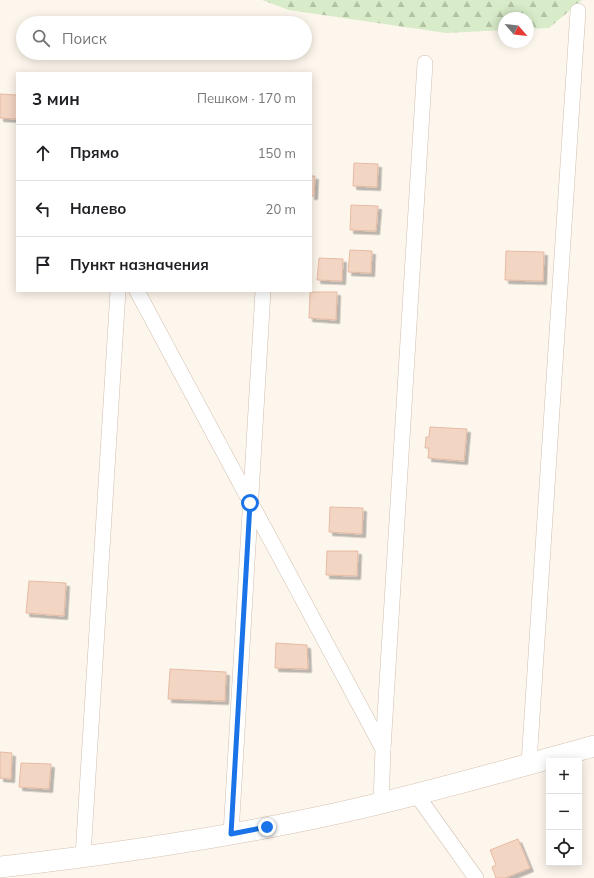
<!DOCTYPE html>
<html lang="ru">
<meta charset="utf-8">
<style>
body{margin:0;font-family:Mulish,sans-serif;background:#f6f6f6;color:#202124}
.controls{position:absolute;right:12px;bottom:12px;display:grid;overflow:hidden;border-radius:0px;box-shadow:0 2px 10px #0003}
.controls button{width:36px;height:36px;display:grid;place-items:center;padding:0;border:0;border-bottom:1px solid #e0e0e0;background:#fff;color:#202124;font:20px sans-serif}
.compass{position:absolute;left:498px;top:12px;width:36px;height:36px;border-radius:50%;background:#fff;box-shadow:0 2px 10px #0003;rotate:118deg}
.stop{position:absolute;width:12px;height:12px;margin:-9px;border:3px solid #1a73e8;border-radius:50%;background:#fff}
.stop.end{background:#1a73e8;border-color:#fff;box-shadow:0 1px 4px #0008}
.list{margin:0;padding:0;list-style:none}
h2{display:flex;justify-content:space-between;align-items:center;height:52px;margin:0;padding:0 16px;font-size:17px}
h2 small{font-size:13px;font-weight:400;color:#757577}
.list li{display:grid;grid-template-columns:26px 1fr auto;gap:12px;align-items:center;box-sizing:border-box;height:56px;padding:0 16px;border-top:1px solid #e0e0e0}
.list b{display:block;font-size:15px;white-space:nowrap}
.list em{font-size:13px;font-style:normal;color:#757577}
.icon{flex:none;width:22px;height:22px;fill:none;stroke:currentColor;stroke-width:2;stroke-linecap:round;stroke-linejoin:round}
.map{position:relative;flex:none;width:594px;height:878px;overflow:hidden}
.search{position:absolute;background:#fff;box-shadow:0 2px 10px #0003;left:16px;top:16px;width:296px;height:44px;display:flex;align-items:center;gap:10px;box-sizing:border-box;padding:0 14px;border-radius:22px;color:#757577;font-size:15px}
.panel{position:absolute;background:#fff;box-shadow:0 2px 10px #0003;left:16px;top:72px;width:296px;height:220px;border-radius:0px}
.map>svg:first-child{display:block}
.forest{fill:url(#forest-firs)}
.building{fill:#f3d5c3;stroke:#e6bba3;filter:url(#shadow)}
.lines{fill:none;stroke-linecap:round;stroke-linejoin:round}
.street-casing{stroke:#d1beb0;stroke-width:16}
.secondary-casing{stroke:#d6c0b0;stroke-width:22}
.street{stroke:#fff;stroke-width:15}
.secondary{stroke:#fff;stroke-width:21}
.route{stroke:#1a73e8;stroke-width:5}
</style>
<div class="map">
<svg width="594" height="878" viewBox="0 0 594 878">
<defs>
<pattern id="forest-firs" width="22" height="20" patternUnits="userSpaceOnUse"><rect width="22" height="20" fill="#d8ecc9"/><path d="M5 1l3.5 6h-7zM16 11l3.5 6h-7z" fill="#b4c2a5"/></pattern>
<filter id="shadow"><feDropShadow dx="3.5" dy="3.5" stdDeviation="0" flood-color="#0004"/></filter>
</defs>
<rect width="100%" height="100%" fill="#fdf6ec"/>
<path class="forest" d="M262,0H582L549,28L528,29V18H504V30L446,33L289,10Z"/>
<g class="building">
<path d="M0,94L17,95V119L0,118Z"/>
<path d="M354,163L378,164L377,187L353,186Z"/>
<path d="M311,176H315L314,196H311Z"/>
<path d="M351,205L378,206L376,231L350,230Z"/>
<path d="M350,250L372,251L371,273L348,272Z"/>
<path d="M506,251L544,252L543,281L505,280Z"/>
<path d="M319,258L343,259L342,281L317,280Z"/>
<path d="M310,292H337L336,320L309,318Z"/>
<path d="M430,427L467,429L464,461L428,458L429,448H425L426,437H429Z"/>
<path d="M330,507L363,508L362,534L329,532Z"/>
<path d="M327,551H358L357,576L326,575Z"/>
<path d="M29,581L66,583L64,616L26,613Z"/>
<path d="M276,643L307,645L308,669L275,668Z"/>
<path d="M170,669L226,672L225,701L168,699Z"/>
<path d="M0,752L12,753L11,779L0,778Z"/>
<path d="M21,763L51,764L49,789L19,787Z"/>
<path d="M518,839L530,868L505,878H496L492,867L496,865L490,850Z"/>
</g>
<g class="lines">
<g class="street-casing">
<g id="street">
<path d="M137,291L383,749L381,803"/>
<path d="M383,749L425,63"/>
<path d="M529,763L578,11"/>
<path d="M416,794L476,878"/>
<path d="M231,834L263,291"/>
<path d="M83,856L118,291"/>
</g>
</g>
<g class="secondary-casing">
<path id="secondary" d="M0,867C115,854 230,837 343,812C428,793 511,769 594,746"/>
</g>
<use href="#street" class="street"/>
<use href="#secondary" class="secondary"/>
</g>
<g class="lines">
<path class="route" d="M250,503L231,834L267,827"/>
</g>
</svg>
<div class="controls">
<button>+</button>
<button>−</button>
<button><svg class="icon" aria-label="locate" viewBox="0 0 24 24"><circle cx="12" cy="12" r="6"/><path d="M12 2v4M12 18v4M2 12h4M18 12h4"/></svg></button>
</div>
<svg class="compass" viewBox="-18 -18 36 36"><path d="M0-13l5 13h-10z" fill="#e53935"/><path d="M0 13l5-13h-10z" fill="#757577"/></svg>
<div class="stop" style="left:250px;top:503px"></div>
<div class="stop end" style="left:267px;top:827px"></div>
<div class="search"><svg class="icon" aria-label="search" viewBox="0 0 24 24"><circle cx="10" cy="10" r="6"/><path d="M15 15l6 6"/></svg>Поиск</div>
<section class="panel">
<h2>3 мин<small>Пешком · 170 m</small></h2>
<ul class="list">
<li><svg class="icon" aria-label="ahead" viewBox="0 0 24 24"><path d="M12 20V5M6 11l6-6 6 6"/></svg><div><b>Прямо</b></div><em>150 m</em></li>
<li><svg class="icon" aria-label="left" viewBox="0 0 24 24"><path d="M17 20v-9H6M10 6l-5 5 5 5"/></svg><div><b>Налево</b></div><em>20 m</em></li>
<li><svg class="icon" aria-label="arrive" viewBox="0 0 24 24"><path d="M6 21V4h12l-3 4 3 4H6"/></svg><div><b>Пункт назначения</b></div></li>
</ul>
</section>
</div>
